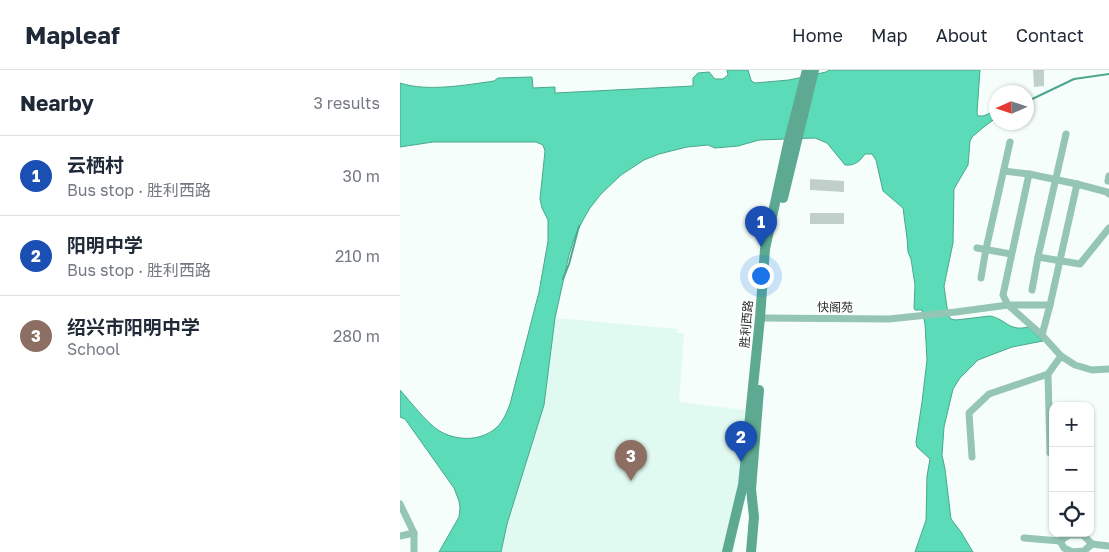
<!DOCTYPE html>
<meta charset="utf-8">
<style>
body{margin:0;font-family:"Golos Text","Noto Sans SC",sans-serif;background:#f6f6f7;color:#1f2937}
.controls{position:absolute;right:15px;bottom:15px;display:grid;overflow:hidden;border-radius:10px;box-shadow:0 1px 4px #0004}
.controls button{width:45px;height:45px;display:grid;place-items:center;padding:0;border:0;border-bottom:1px solid #e0e1e3;background:#fff;color:#1f2937;font:25px sans-serif}
.compass{position:absolute;left:589px;top:15px;width:45px;height:45px;border-radius:50%;background:#fff;box-shadow:0 1px 4px #0004;rotate:267deg}
.you{position:absolute;left:360px;top:205px;width:18px;height:18px;margin:-12px;border:4px solid #fff;border-radius:50%;background:#1a73e8;box-shadow:0 0 0 8px #1a73e833}
.badge{display:grid;place-items:center;width:32px;height:32px;border-radius:50%;background:#118c71;color:#fff;font-size:16px;font-weight:700}
.pin{position:absolute;translate:-50% -41px;filter:drop-shadow(0 1px 2px #0008)}
.pin::after{content:'';position:absolute;top:26px;width:18px;height:15px;background:inherit;clip-path:polygon(0 0,100% 0,50% 100%)}
.list{margin:0;padding:0;list-style:none}
h2{display:flex;justify-content:space-between;align-items:center;height:65px;margin:0;padding:0 20px;font-size:21px}
h2 small{font-size:16px;font-weight:400;color:#747a83}
.list li{display:grid;grid-template-columns:32px 1fr auto;gap:15px;align-items:center;box-sizing:border-box;height:80px;padding:0 20px;border-top:1px solid #e0e1e3}
.list b{display:block;font-size:19px;white-space:nowrap}
.list p{margin:0;font-size:16px;white-space:nowrap;color:#747a83}
.list em{font-size:16px;font-style:normal;color:#747a83}
.icon{flex:none;width:28px;height:28px;fill:none;stroke:currentColor;stroke-width:2;stroke-linecap:round;stroke-linejoin:round}
.map{position:relative;flex:none;width:709px;height:482px;overflow:hidden}
header{display:flex;align-items:center;gap:30px;box-sizing:border-box;height:70px;padding:0 25px;background:#fff;border-bottom:1px solid #e0e1e3}
header strong{font-size:24px}
nav{display:flex;gap:28px;margin-inline-start:auto;font-size:18px}
main{display:flex}
aside{flex:1;background:#fff}
.map>svg:first-child{display:block}
.built{fill:#e1faf1}
.water{fill:#5bdbb7;stroke:#4ba78d}
.lines{fill:none;stroke-linecap:round;stroke-linejoin:round}
.stream{stroke:#4ba78d;stroke-width:2}
.building{fill:#c0cfc9}
.street{stroke:#95c5b4;stroke-width:7}
.secondary{stroke:#5da992;stroke-width:10}
.labels{text-anchor:middle;dominant-baseline:central;stroke-width:4.5;stroke-linejoin:round;paint-order:stroke}
.street-label{font-size:12px;fill:#272d2b;stroke:#fff}
</style>
<header>
<strong>Mapleaf</strong>
<nav><a>Home</a><a>Map</a><a>About</a><a>Contact</a></nav>
</header>
<main>
<aside>
<h2>Nearby<small>3 results</small></h2>
<ul class="list">
<li><span class="badge" style="background:#1a4fb4">1</span><div><b>云栖村</b><p>Bus stop · 胜利西路</p></div><em>30 m</em></li>
<li><span class="badge" style="background:#1a4fb4">2</span><div><b>阳明中学</b><p>Bus stop · 胜利西路</p></div><em>210 m</em></li>
<li><span class="badge" style="background:#8d6e63">3</span><div><b>绍兴市阳明中学</b><p>School</p></div><em>280 m</em></li>
</ul>
</aside>
<div class="map">
<svg width="709" height="482" viewBox="0 0 709 482">
<rect width="100%" height="100%" fill="#f5fefb"/>
<path class="built" d="M155,248L277,259V263H284L279,332L345,340L334,482H101L107,454L144,335Z"/>
<path class="water" d="M327,0H348L351,10L353,12L355,13L389,10L426,2L429,0H580L577,43L578,46H583L596,41V48L585,56L572,67L570,71L568,95L554,119L553,173L544,216L548,245L551,249L556,250L590,246C606,249 609,262 628,257L643,271L612,277L578,290L560,308L553,319L544,357L542,385L545,399L551,449L561,462L573,482H515L526,450L527,406L530,389L517,377L516,372L522,332L527,290L525,254L522,240H515L514,238L515,215L511,189L508,182L507,168L503,138L483,121L476,90L472,84H465C460,91 455,96 445,95L427,73L415,68L359,70L338,76L315,78L308,75L287,77L259,84L244,90L221,105L201,124L190,138L183,150L175,166L169,185L155,248L144,335L107,454L101,482H39L59,447L60,438L59,431L54,418L5,349L0,347V320C10,331 26,352 38,360C55,371 80,372 96,358C103,352 107,342 110,334L139,222L148,171V150L142,138L140,129L145,81L143,75L136,72H33L0,77V13C27,22 66,15 94,11L98,8L132,7L133,18L155,17V23L293,16V8L298,3L309,2L315,9H323L328,5Z"/>
<g class="lines">
<g class="stream">
<path d="M626,32L674,9L709,4"/>
<path d="M163,209L169,194L179,156"/>
</g>
</g>
<g class="building">
<path d="M633,0H644V16L634,17Z"/>
<path d="M410,109L444,111V122L410,120Z"/>
<rect x="410" y="143" width="34" height="11"/>
</g>
<g class="lines">
<g class="street">
<path d="M604,101L629,104"/>
<path d="M708,111L709,106"/>
<path d="M677,114L707,122L709,124"/>
<path d="M577,178L611,184"/>
<path d="M638,187L680,194L709,158"/>
<path d="M581,208L586,179L610,72"/>
<path d="M632,220L638,187L666,64"/>
<path d="M360,248L489,249L556,242L608,235L603,225L629,104L677,114L650,235"/>
<path d="M642,265L650,235H608L642,265L661,286"/>
<path d="M648,304L661,286L675,295L692,300L709,299"/>
<path d="M572,387L569,343L589,324L648,304L650,383"/>
<path d="M0,434L14,463V482"/>
<path d="M0,466L14,463"/>
<path d="M624,468L660,471L669,465H683L692,474L709,476"/>
<path d="M660,471L664,478L672,482"/>
<path d="M672,482L684,481L692,474"/>
</g>
<g class="secondary">
<path d="M383,128L414,0"/>
<path d="M327,482L343,415L360,248L365,179L388,74L407,0"/>
<path d="M351,482L354,447L351,419L359,320"/>
</g>
</g>
<g class="labels">
<g class="street-label">
<text transform="translate(435 237) rotate(1)">快阁苑</text>
<text transform="translate(346 254) rotate(-85)">胜利西路</text>
</g>
</g>
</svg>
<div class="controls">
<button>+</button>
<button>−</button>
<button><svg class="icon" aria-label="locate" viewBox="0 0 24 24"><circle cx="12" cy="12" r="6"/><path d="M12 2v4M12 18v4M2 12h4M18 12h4"/></svg></button>
</div>
<svg class="compass" viewBox="-18 -18 36 36"><path d="M0-13l5 13h-10z" fill="#e53935"/><path d="M0 13l5-13h-10z" fill="#747a83"/></svg>
<div class="you"></div>
<div class="pin badge" style="left:361px;top:177px;background:#1a4fb4">1</div>
<div class="pin badge" style="left:341px;top:392px;background:#1a4fb4">2</div>
<div class="pin badge" style="left:231px;top:411px;background:#8d6e63">3</div>
</div>
</main>
